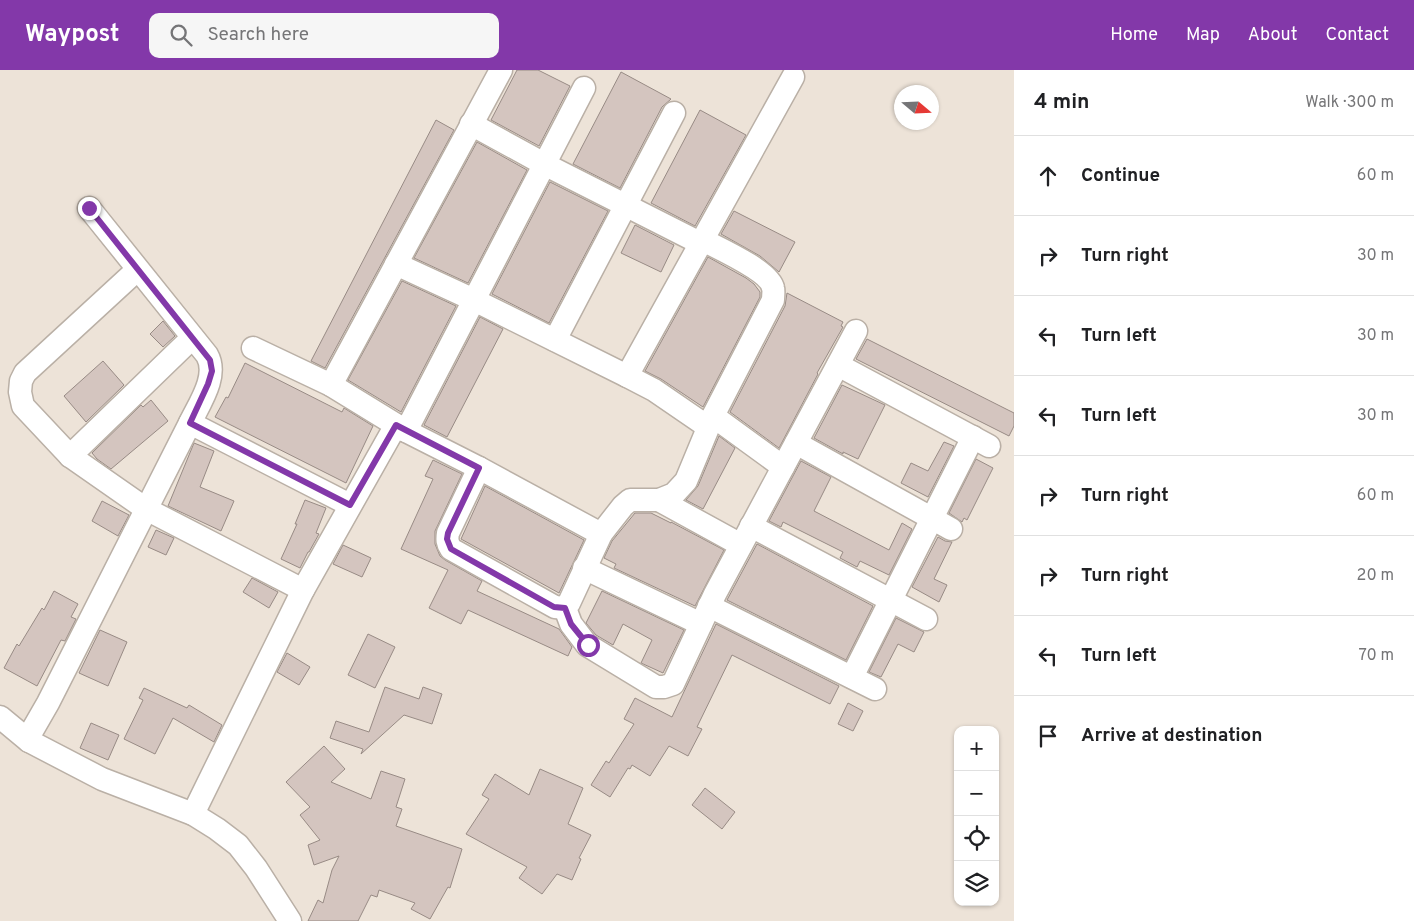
<!DOCTYPE html>
<meta charset="utf-8">
<style>
body{margin:0;font-family:Overpass,sans-serif;background:#f6f6f6;color:#202124}
.controls{position:absolute;right:15px;bottom:15px;display:grid;overflow:hidden;border-radius:10px;box-shadow:0 1px 4px #0004}
.controls button{width:45px;height:45px;display:grid;place-items:center;padding:0;border:0;border-bottom:1px solid #e0e0e0;background:#fff;color:#202124;font:25px sans-serif}
.compass{position:absolute;left:894px;top:15px;width:45px;height:45px;border-radius:50%;background:#fff;box-shadow:0 1px 4px #0004;rotate:109deg}
.stop{position:absolute;width:15px;height:15px;margin:-11px;border:4px solid #8338a9;border-radius:50%;background:#fff}
.stop.end{background:#8338a9;border-color:#fff;box-shadow:0 1px 5px #0008}
.list{margin:0;padding:0;list-style:none}
h2{display:flex;justify-content:space-between;align-items:center;height:65px;margin:0;padding:0 20px;font-size:21px}
h2 small{font-size:16px;font-weight:400;color:#757577}
.list li{display:grid;grid-template-columns:32px 1fr auto;gap:15px;align-items:center;box-sizing:border-box;height:80px;padding:0 20px;border-top:1px solid #e0e0e0}
.list b{display:block;font-size:19px;white-space:nowrap}
.list em{font-size:16px;font-style:normal;color:#757577}
.icon{flex:none;width:28px;height:28px;fill:none;stroke:currentColor;stroke-width:2;stroke-linecap:round;stroke-linejoin:round}
.map{position:relative;flex:none;width:1014px;height:851px;overflow:hidden}
header{display:flex;align-items:center;gap:30px;box-sizing:border-box;height:70px;padding:0 25px;background:#8338a9;color:#fff}
header strong{font-size:24px}
nav{display:flex;gap:28px;margin-inline-start:auto;font-size:18px}
.search{width:350px;height:45px;background:#f6f6f6;display:flex;align-items:center;gap:12px;box-sizing:border-box;padding:0 18px;border-radius:10px;color:#757577;font-size:19px}
main{display:flex}
aside{flex:1;background:#fff}
.map>svg:first-child{display:block}
.building{fill:#d4c5bf;stroke:#988b85}
.lines{fill:none;stroke-linecap:round;stroke-linejoin:round}
.street-casing{stroke:#bab0a6;stroke-width:25}
.street{stroke:#fff;stroke-width:22}
.route{stroke:#8338a9;stroke-width:6}
</style>
<header>
<strong>Waypost</strong>
<div class="search"><svg class="icon" aria-label="search" viewBox="0 0 24 24"><circle cx="10" cy="10" r="6"/><path d="M15 15l6 6"/></svg>Search here</div>
<nav><a>Home</a><a>Map</a><a>About</a><a>Contact</a></nav>
</header>
<main>
<div class="map">
<svg width="1014" height="851" viewBox="0 0 1014 851">
<rect width="100%" height="100%" fill="#ede3d8"/>
<g class="building">
<path d="M517,0H538L570,16L539,76L491,50Z"/>
<path d="M621,2L671,29L662,37L620,118L573,94Z"/>
<path d="M700,40L746,65L695,156L651,133Z"/>
<path d="M436,50L454,60L325,298L311,291Z"/>
<path d="M477,72L527,100L468,213L414,188Z"/>
<path d="M550,112L608,141L549,253L492,224Z"/>
<path d="M734,141L795,172L779,202L760,186L721,164Z"/>
<path d="M635,155L674,175L661,202L621,183Z"/>
<path d="M708,187L746,208L754,214L760,222V227L703,337L661,309L645,301Z"/>
<path d="M402,211L456,236L401,342L348,310Z"/>
<path d="M787,223L843,252L841,256L843,257L817,303L818,304L779,378L730,342L785,236Z"/>
<path d="M480,247L503,259L447,367L424,355Z"/>
<path d="M163,251L175,266L163,277L150,264Z"/>
<path d="M867,269L1014,343V356L1009,366L856,289Z"/>
<path d="M103,291L124,315L86,352L64,326Z"/>
<path d="M245,293L342,342L344,338L373,356L346,413L215,347L226,327L228,328Z"/>
<path d="M842,315L885,335L858,389L843,382V384L814,368Z"/>
<path d="M151,330L168,351L111,399L97,389L92,383L141,335L143,337Z"/>
<path d="M719,366L735,378L703,439L686,430L698,416Z"/>
<path d="M944,372L954,376L928,427L901,413L911,393L928,401Z"/>
<path d="M194,373L214,381L200,417L234,431L221,461L168,436Z"/>
<path d="M976,389L993,398L967,450L964,448L962,452L949,443Z"/>
<path d="M433,390L462,404L435,461V474L440,486L445,490L482,511L477,521L559,559L572,577L568,586L468,540L461,554L429,538L448,500L401,479L433,409L425,406Z"/>
<path d="M801,391L831,407L814,441L889,480L902,453L912,459L889,505L860,491L857,497L840,488L843,482L783,452L781,457L769,451Z"/>
<path d="M485,416L584,470L559,523L461,469Z"/>
<path d="M305,430L326,438L316,463L319,464L309,482H308L300,498L281,489L297,454H295Z"/>
<path d="M102,431L129,445L118,466L92,451Z"/>
<path d="M635,443H651L671,453V452L724,480L695,536L614,498L616,494L604,488L612,471Z"/>
<path d="M156,460L174,468L166,485L148,477Z"/>
<path d="M938,467L945,471L952,472L934,509L947,515L939,532L912,517Z"/>
<path d="M757,474L873,536L846,590L727,530Z"/>
<path d="M343,475L371,488L362,507L333,494Z"/>
<path d="M252,508L278,522L269,538L243,522Z"/>
<path d="M54,521L78,534L71,547L76,549L65,571L61,570L37,616L4,598L17,574L19,576L42,538L44,540Z"/>
<path d="M602,521L684,560L663,603L641,593L652,570L623,554L613,575L596,565L586,553Z"/>
<path d="M896,548L924,562L914,582L898,574L881,607L869,602Z"/>
<path d="M716,554L839,616L830,634L732,585L697,657L702,659L688,686L669,676L650,706L632,695L630,699L628,698L610,727L591,715L606,691L609,693L634,654L624,649L635,628L672,647Z"/>
<path d="M100,560L127,572L108,616L79,603Z"/>
<path d="M368,564L395,577L375,618L348,605Z"/>
<path d="M287,583L310,597L299,615L277,602Z"/>
<path d="M385,617L419,629L423,617L442,624L432,654L404,645L361,684L363,679L330,668L336,651L369,662Z"/>
<path d="M144,618L187,638L189,635L222,655L214,672L173,648L155,684L124,669L143,630L139,628Z"/>
<path d="M848,633L863,641L853,661L838,654Z"/>
<path d="M91,653L119,665L108,690L80,678Z"/>
<path d="M324,676L345,699L331,712L371,729L381,701L405,709L396,737L402,739L396,756L462,779L450,818L448,817L430,849L411,839L415,833L379,820L377,827L371,825L358,851H308L318,830L323,833L332,800L339,786L314,795L308,775L320,770L300,745L310,737L286,712Z"/>
<path d="M540,699L583,718L568,754L591,765L579,788L581,789L572,810L557,804L542,824L519,808L527,797L466,764L489,729L482,725L495,704L529,725Z"/>
<path d="M705,718L735,742L722,759L692,735Z"/>
</g>
<g class="lines">
<g class="street-casing">
<g id="street">
<path d="M501,0L331,315L406,361L479,398L601,464L623,436L630,430H659L674,424L686,411L713,346L773,230C773,226 774,221 773,218C770,201 718,178 703,170"/>
<path d="M471,54L544,94L700,173"/>
<path d="M396,194L474,230L627,306"/>
<path d="M137,200L25,303L21,311L20,322L23,336L70,386L146,439L303,520"/>
<path d="M555,270L674,43"/>
<path d="M253,278L331,315"/>
<path d="M838,295L989,376"/>
<path d="M713,346L783,397"/>
<path d="M190,353L350,435"/>
<path d="M708,357L654,320L627,306L793,7"/>
<path d="M406,361L584,18"/>
<path d="M796,373L951,459"/>
<path d="M70,386L192,268"/>
<path d="M479,398L448,463C447,469 447,473 451,479L555,537L565,538L569,533L601,464"/>
<path d="M659,430L741,475"/>
<path d="M751,456L926,549"/>
<path d="M584,498L701,554"/>
<path d="M709,536L875,619"/>
<path d="M565,538L571,554L587,575L656,617H664L673,614L715,524L856,261"/>
<path d="M852,607L973,367"/>
<path d="M0,647L29,671L102,709L193,744L217,759L238,775L256,798L290,851"/>
<path d="M29,671V666L48,633L190,353C199,334 219,306 207,285L89,138"/>
<path d="M193,744L303,520L396,355"/>
</g>
</g>
<use href="#street" class="street"/>
</g>
<g class="lines">
<path class="route" d="M89,138L210,290L212,301L208,314L190,353L350,435L396,355L479,398L448,463L447,469L451,479L554,537L565,538L571,554L588,575"/>
</g>
</svg>
<div class="controls">
<button>+</button>
<button>−</button>
<button><svg class="icon" aria-label="locate" viewBox="0 0 24 24"><circle cx="12" cy="12" r="6"/><path d="M12 2v4M12 18v4M2 12h4M18 12h4"/></svg></button>
<button><svg class="icon" aria-label="layers" viewBox="0 0 24 24"><path d="M12 4l9 5-9 5-9-5zM3 14l9 5 9-5"/></svg></button>
</div>
<svg class="compass" viewBox="-18 -18 36 36"><path d="M0-13l5 13h-10z" fill="#e53935"/><path d="M0 13l5-13h-10z" fill="#757577"/></svg>
<div class="stop" style="left:588px;top:575px"></div>
<div class="stop end" style="left:89px;top:138px"></div>
</div>
<aside>
<h2>4 min<small>Walk · 300 m</small></h2>
<ul class="list">
<li><svg class="icon" aria-label="ahead" viewBox="0 0 24 24"><path d="M12 20V5M6 11l6-6 6 6"/></svg><div><b>Continue</b></div><em>60 m</em></li>
<li><svg class="icon" aria-label="right" viewBox="0 0 24 24"><path d="M7 20v-9h11M14 6l5 5-5 5"/></svg><div><b>Turn right</b></div><em>30 m</em></li>
<li><svg class="icon" aria-label="left" viewBox="0 0 24 24"><path d="M17 20v-9H6M10 6l-5 5 5 5"/></svg><div><b>Turn left</b></div><em>30 m</em></li>
<li><svg class="icon" aria-label="left" viewBox="0 0 24 24"><path d="M17 20v-9H6M10 6l-5 5 5 5"/></svg><div><b>Turn left</b></div><em>30 m</em></li>
<li><svg class="icon" aria-label="right" viewBox="0 0 24 24"><path d="M7 20v-9h11M14 6l5 5-5 5"/></svg><div><b>Turn right</b></div><em>60 m</em></li>
<li><svg class="icon" aria-label="right" viewBox="0 0 24 24"><path d="M7 20v-9h11M14 6l5 5-5 5"/></svg><div><b>Turn right</b></div><em>20 m</em></li>
<li><svg class="icon" aria-label="left" viewBox="0 0 24 24"><path d="M17 20v-9H6M10 6l-5 5 5 5"/></svg><div><b>Turn left</b></div><em>70 m</em></li>
<li><svg class="icon" aria-label="arrive" viewBox="0 0 24 24"><path d="M6 21V4h12l-3 4 3 4H6"/></svg><div><b>Arrive at destination</b></div></li>
</ul>
</aside>
</main>
